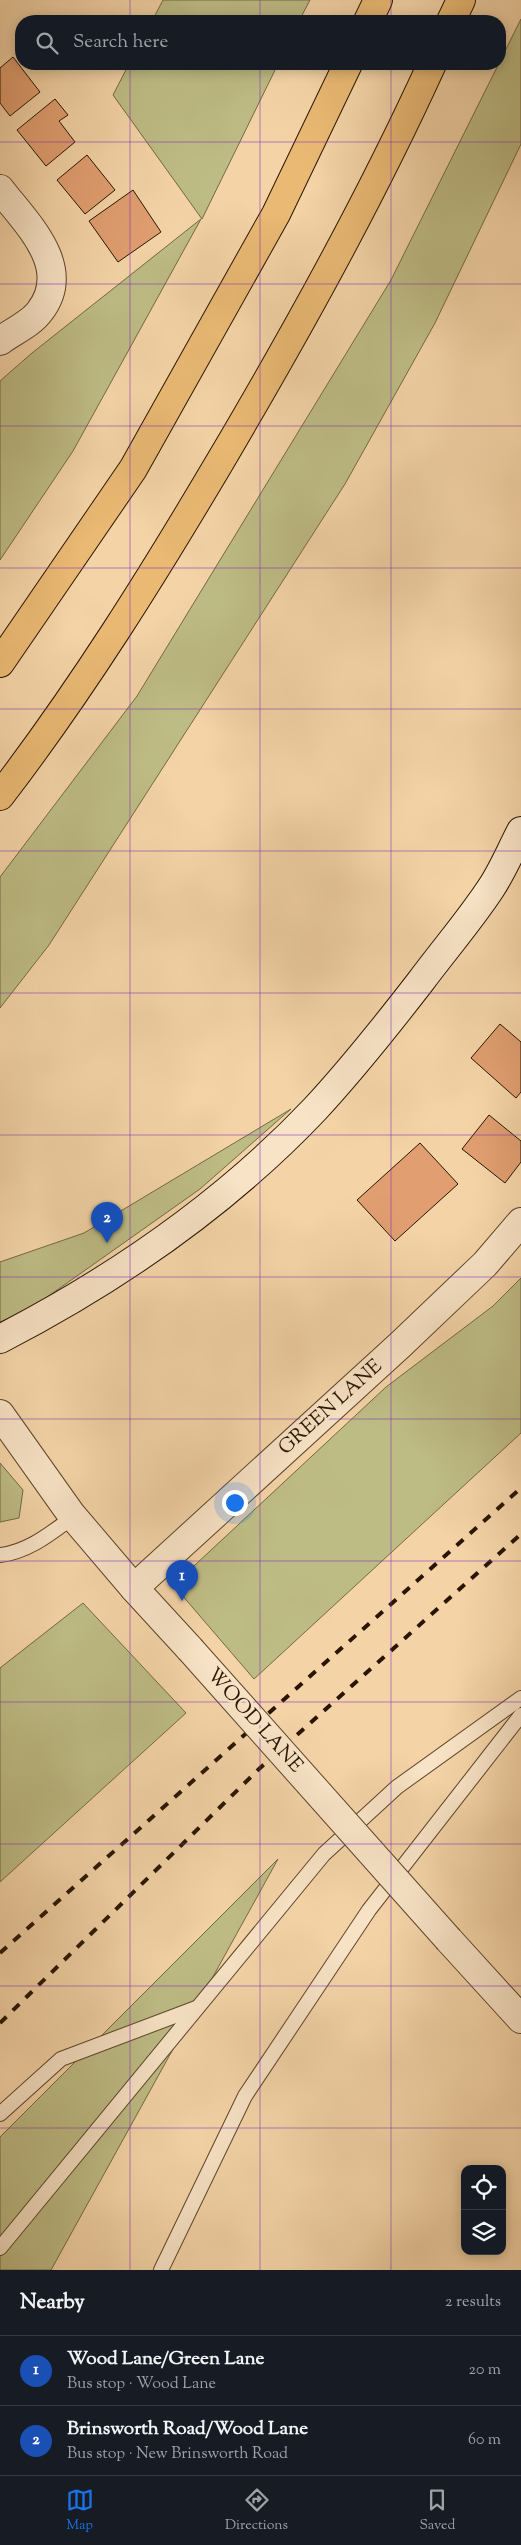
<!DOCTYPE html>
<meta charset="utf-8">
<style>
body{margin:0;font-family:"Sorts Mill Goudy",serif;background:#242831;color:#f1f3f6}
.controls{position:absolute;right:15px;bottom:15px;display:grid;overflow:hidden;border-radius:10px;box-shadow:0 2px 12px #0003}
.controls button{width:45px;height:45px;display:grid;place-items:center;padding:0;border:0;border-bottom:1px solid #363941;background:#171b24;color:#f1f3f6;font:25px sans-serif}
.you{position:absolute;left:234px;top:1502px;width:18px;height:18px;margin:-12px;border:4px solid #fff;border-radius:50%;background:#1a73e8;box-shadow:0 0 0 8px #1a73e833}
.badge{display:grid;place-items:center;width:32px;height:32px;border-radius:50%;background:#1a73e8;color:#fff;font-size:16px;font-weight:700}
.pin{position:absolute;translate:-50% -41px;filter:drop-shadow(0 1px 2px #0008)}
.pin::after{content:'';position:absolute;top:26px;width:18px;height:15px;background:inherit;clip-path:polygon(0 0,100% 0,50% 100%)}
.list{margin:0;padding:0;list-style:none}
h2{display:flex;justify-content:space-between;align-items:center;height:65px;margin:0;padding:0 20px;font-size:21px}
h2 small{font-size:16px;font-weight:400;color:#9ea1a6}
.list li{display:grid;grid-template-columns:32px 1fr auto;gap:15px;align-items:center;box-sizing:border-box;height:70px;padding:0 20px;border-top:1px solid #363941}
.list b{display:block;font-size:19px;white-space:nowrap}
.list p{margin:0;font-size:16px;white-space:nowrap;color:#9ea1a6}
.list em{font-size:16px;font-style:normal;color:#9ea1a6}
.icon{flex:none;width:28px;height:28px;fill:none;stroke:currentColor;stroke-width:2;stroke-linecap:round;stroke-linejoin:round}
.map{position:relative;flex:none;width:521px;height:2270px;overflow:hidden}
.search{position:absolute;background:#171b24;box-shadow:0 2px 12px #0003;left:15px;right:15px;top:15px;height:55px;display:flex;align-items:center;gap:12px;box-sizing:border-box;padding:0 18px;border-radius:20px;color:#9ea1a6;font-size:19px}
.sheet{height:205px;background:#171b24}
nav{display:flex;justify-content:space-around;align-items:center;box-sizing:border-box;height:70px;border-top:1px solid #363941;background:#171b24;font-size:14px;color:#9ea1a6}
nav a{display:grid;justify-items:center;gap:2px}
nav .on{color:#1a73e8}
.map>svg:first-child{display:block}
.green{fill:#bebc85;stroke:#746844}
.building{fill:#e19f71;stroke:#291502}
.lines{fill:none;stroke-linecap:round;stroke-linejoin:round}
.lane-casing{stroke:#5c452b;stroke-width:16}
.street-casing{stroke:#5c452b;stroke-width:30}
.secondary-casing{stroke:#291502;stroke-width:30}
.highway-casing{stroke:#291502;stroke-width:30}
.lane{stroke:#f8e3c6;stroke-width:14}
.street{stroke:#f8e3c6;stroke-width:28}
.secondary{stroke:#f8e3c6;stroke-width:28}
.highway{stroke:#eaba74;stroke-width:28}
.rail{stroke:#291502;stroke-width:4;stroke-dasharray:9 9;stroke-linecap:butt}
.street-bridge-casing{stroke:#5c452b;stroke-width:30;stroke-linecap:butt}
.street-bridge{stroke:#f8e3c6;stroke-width:28}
.grid{fill:none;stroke:#7b2cbf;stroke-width:1;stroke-opacity:0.55}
.labels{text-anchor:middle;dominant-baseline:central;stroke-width:5;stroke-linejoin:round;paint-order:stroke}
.street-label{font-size:20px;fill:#291502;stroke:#f8e3c6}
</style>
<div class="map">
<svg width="521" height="2270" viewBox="0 0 521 2270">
<rect width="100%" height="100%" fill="#f4d4a7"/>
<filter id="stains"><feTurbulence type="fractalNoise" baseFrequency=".004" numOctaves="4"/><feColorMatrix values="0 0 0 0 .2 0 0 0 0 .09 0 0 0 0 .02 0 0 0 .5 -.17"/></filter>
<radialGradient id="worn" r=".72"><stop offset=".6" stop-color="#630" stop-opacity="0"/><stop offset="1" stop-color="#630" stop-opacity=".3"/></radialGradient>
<g class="green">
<path d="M163,0H310L299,21H152Z"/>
<path d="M521,19V144L435,323L345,484L49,945L0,1008V877L137,696L391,280Z"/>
<path d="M129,64H278L202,219L113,95Z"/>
<path d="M201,219L73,451L0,560V381L32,353Z"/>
<path d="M291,1109L200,1189L26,1312L0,1322V1262L84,1233Z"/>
<path d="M521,1278V1433L254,1679L181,1594L180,1579L386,1387L493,1306Z"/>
<path d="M0,1463L23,1490L19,1518L0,1522Z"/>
<path d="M83,1603L186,1713L0,1882V1668Z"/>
<path d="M278,1859L51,2270H0V2137Z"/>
</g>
<g class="building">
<path d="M13,57L40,92L10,116L0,103V68Z"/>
<path d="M55,99L68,115L59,121L75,142L46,166L17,130Z"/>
<path d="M87,155L115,190L85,214L57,180Z"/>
<path d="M133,190L161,232L118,262L89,221Z"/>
<path d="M500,1024L521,1042V1092L516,1098L471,1058Z"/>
<path d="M489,1115L521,1141V1162L505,1183L462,1149Z"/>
<path d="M420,1143L458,1184L395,1241L357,1200Z"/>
</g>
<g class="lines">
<g class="lane-casing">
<g id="lane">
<path d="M0,1555C28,1552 51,1533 73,1517"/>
<path d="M0,2114L61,2059L196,2008"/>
<path d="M0,2248L324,1854L397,1787L521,1698"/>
<path d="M161,2270L245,2096L369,1910L521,1715"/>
</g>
</g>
<g class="street-casing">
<g id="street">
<path d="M0,189C26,223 74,267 40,311C32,323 12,332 0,341"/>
<path d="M0,1414L71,1514L134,1588L190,1649"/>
<path d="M134,1588L400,1345L485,1264L521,1222"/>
<path d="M449,1940L521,2019"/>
</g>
</g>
<g class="secondary-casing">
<path id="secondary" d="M0,1339C116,1279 225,1204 315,1109C353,1068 387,1025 421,981C444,950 470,920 491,888C503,870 511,850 521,831"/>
</g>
<g class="highway-casing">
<g id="highway">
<path d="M368,21L378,0"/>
<path d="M451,21L461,0"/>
<path d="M0,663L133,469L276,214L348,64"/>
<path d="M0,796C82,689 153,575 221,460C297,331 370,200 432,64"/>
</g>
</g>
<use href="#lane" class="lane"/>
<use href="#street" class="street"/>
<use href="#secondary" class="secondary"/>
<use href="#highway" class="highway"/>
<g class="rail">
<path d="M0,1953L521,1488"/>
<path d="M0,2023L259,1769L521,1534"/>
</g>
<g class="street-bridge-casing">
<path id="street-bridge" d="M190,1649L449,1940"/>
</g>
<use href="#street-bridge" class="street-bridge"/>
</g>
<path class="grid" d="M130,0V21M260,0V21M391,0V21M130,64V2270M260,64V2270M391,64V2270M0,142H521M0,284H521M0,426H521M0,568H521M0,709H521M0,851H521M0,993H521M0,1135H521M0,1277H521M0,1419H521M0,1561H521M0,1702H521M0,1844H521M0,1986H521M0,2128H521"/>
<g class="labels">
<g class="street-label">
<text transform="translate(331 1408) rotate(-42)">GREEN LANE</text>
<text transform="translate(254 1721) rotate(48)">WOOD LANE</text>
</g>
</g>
<rect width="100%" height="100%" filter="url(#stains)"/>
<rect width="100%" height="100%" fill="url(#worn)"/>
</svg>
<div class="controls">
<button><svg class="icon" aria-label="locate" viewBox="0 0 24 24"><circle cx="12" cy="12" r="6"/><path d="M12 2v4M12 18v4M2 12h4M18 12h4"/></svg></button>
<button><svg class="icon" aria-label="layers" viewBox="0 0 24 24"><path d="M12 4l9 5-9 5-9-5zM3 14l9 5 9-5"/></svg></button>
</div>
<div class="you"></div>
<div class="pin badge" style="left:182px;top:1601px;background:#1a4fb4">1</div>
<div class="pin badge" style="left:107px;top:1243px;background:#1a4fb4">2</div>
<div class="search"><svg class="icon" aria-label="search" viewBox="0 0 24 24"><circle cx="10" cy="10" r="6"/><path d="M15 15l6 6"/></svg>Search here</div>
</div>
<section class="sheet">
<h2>Nearby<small>2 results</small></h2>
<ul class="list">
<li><span class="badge" style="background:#1a4fb4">1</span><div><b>Wood Lane/Green Lane</b><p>Bus stop · Wood Lane</p></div><em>20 m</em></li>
<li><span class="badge" style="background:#1a4fb4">2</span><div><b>Brinsworth Road/Wood Lane</b><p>Bus stop · New Brinsworth Road</p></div><em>60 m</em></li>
</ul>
</section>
<nav>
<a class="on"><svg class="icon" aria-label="map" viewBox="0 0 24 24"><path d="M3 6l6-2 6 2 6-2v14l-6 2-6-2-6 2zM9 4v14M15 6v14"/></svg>Map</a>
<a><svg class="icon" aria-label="directions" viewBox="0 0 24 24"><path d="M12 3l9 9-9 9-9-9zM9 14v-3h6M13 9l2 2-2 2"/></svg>Directions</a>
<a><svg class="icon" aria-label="saved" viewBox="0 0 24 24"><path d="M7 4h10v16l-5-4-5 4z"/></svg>Saved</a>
</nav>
